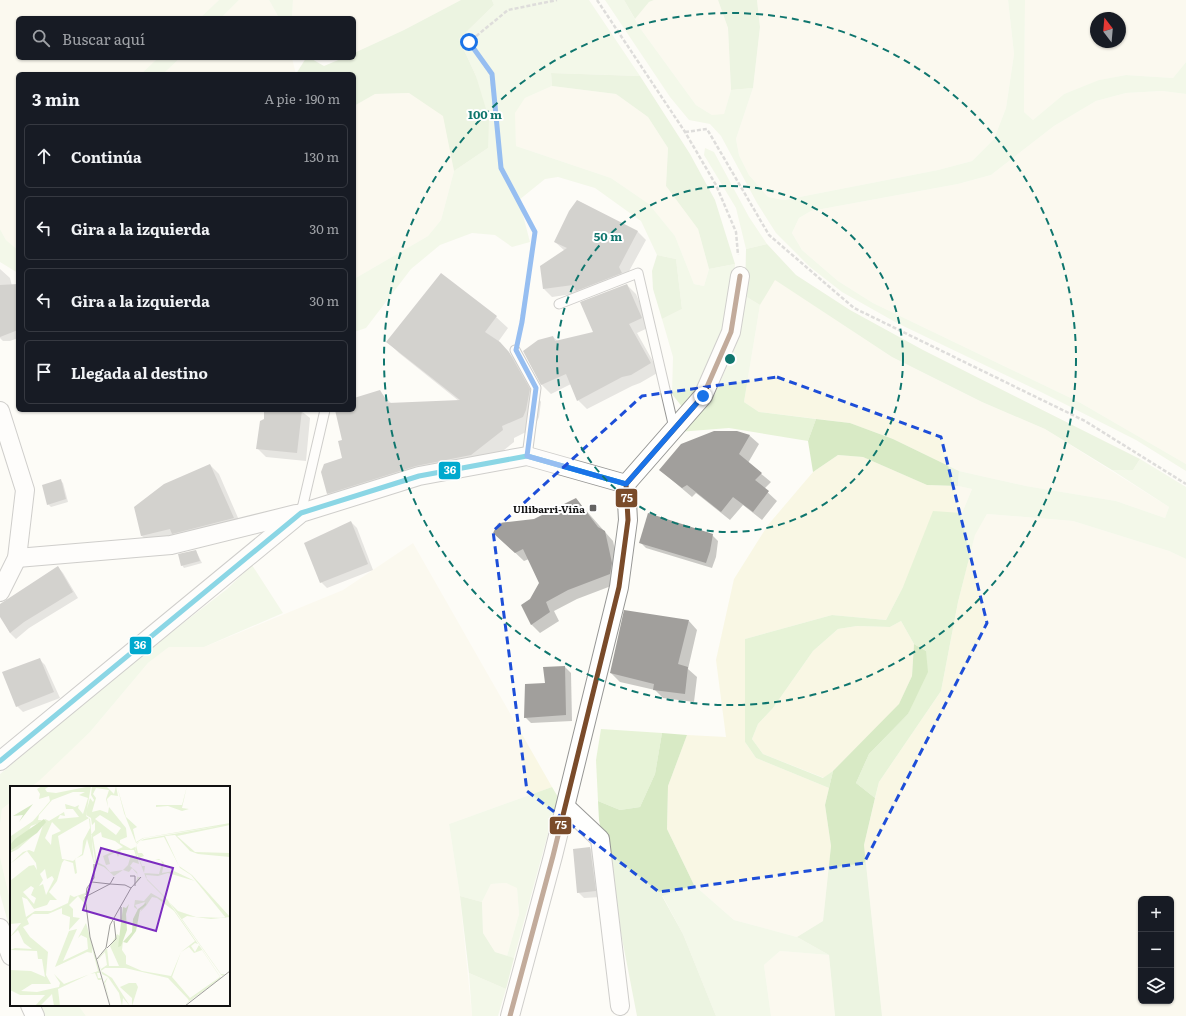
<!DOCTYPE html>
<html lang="es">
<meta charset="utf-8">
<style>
body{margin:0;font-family:Literata,serif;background:#20242c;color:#f1f3f6}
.controls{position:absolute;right:12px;bottom:12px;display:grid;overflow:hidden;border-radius:6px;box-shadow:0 1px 3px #0004}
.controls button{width:36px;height:36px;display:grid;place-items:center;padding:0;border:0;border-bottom:1px solid #363941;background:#171b24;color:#f1f3f6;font:20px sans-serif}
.compass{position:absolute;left:1090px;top:12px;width:36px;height:36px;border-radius:50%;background:#171b24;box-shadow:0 1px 3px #0004;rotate:344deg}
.stop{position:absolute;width:12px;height:12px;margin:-9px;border:3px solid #1a73e8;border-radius:50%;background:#fff}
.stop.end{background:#1a73e8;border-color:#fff;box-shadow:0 1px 4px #0008}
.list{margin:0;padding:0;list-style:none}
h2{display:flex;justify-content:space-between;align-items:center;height:52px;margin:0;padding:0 16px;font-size:17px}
h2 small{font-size:13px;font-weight:400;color:#9ea1a6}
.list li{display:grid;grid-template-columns:26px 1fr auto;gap:12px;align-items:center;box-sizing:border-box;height:64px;margin:0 8px 8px;padding:0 8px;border:1px solid #363941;border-radius:6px}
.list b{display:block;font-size:15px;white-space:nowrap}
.list em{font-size:13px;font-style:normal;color:#9ea1a6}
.icon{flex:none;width:22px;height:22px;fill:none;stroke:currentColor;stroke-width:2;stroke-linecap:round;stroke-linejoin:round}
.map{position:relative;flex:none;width:1186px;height:1016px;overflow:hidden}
.search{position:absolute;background:#171b24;box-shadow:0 1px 3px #0004;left:16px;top:16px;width:340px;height:44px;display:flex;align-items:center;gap:10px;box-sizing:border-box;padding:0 14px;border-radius:6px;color:#9ea1a6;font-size:15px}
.panel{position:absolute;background:#171b24;box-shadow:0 1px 3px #0004;left:16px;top:72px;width:340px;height:340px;border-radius:6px}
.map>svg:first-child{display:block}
.farmland{fill:#f9f7e4;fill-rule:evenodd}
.green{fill:#e7f3d7}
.forest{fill:#d8eac5}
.shadow{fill:#0003}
.building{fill:#a19f9c}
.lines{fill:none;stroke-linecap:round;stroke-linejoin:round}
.lane-casing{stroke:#979795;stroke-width:11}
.street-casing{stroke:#979795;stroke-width:20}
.path{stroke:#b9b9b8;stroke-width:2.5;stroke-dasharray:4 2;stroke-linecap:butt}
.lane{stroke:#fffffe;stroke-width:9}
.street{stroke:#fffffe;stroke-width:18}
.bus-1-casing{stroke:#fff;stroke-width:8}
.bus-2-casing{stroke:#fff;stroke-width:8}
.bus-1{stroke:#00a9ce;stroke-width:5}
.bus-2{stroke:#7a4b2a;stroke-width:5}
.route{stroke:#1a73e8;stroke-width:5}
.marked{fill:none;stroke:#1d4ed8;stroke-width:3;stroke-dasharray:8 5;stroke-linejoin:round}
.ring{fill:none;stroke:#0f766e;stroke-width:2;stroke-dasharray:7 5}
.poi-dot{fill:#646362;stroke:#fff;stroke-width:1.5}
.labels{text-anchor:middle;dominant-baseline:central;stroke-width:4;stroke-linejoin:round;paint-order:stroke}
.poi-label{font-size:10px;font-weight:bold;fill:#111;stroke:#fff;text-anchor:end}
.inset-road{fill:none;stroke:#9f9e9b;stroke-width:1}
.view{fill:#7b2cbf;fill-opacity:0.15;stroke:#7b2cbf;stroke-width:2}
.inset-edge{fill:none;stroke:#111;stroke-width:2}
.centre{fill:#0f766e;stroke:#fff;stroke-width:2}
.ring-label{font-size:12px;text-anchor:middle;font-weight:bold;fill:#0f766e;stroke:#fff;stroke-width:4;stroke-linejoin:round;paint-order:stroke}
.line-badge{stroke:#fff;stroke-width:1.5}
.badge-label{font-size:11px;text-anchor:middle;font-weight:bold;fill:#fff}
</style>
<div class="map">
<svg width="1186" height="1016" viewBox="0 0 1186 1016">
<rect width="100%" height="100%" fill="#fdfcf7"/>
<g class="farmland">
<path d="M0,0H219L200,18H18V58H158L141,74H18V250L6,240L0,229Z"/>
<path d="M239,0H269L279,18H221Z"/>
<path d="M293,0H461L404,30L354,53V18H292Z"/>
<path d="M654,0H718L728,28L731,90L724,115H712L696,105L640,28L635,19L649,2Z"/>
<path d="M757,0H1008L1014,54L1006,108L994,139L972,161L938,170L784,200L768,197L749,175L739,155L736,139L753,88L760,27Z"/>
<path d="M1025,0H1186V62L1173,78L1126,75L1100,80L1064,94L1033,120L1024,112ZM1096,18H1120V42H1096Z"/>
<path d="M180,58H292L296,74H163Z"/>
<path d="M552,86L616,94L648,117L668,148L666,186L698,229L709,269L704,286L694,284L675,236L649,204L611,178L516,146L514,113L525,98Z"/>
<path d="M1162,91L1186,94V464L1079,402L873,303L838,281L802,250L792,233L799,218L811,211L958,184L991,175L1054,126L1096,101L1126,93Z"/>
<path d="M409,93L444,115L454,171L441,220L428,236L354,279V106L375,94Z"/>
<path d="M774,279L892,357L982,402L1045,429L1169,507L1165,518L1116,501L1026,486L959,471L893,439L850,423L759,412L744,402L760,305Z"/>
<path d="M838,455L863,457L927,485L958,486L972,489L962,513L903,587L886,620L832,615L745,639V742L756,758L829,788L825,805L831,846L823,921L797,937L734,920L694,885L667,829L668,786L687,735L726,737L716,660L734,579L768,525L813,472Z"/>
<path d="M987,514L1073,521L1169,551L1186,559V1016H882L864,845L879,782L941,691L958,602L975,534ZM1141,899H1171V1001H1141Z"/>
<path d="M413,543L552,787L449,824L460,896L472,1016H86L78,1005H229V787H31L90,732L148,663L169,647H204L343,590Z"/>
<path d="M901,621L914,644L912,676L899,705L833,771L824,778L763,754L752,739L758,724L773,708L813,651L838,629L857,626L890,627Z"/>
<path d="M11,802V904L0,857V826L2,809Z"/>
<path d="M506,883L517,887L519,914L507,956L495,952L483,933L482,902L491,884Z"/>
<path d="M780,951L829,955L835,1016H771L764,965Z"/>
</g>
<g class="green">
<path d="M219,0H239L221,18H200Z"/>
<path d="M269,0H293L292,18H279Z"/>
<path d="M492,0H589L640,76L551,73L552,86L525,98L515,113L516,146L611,178L649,204L675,236L694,284L704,286L709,269L735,264L733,294L727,336L705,377L683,408L672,394L673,357L662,319L682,309L676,259L657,255L641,221L595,188L558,177L545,179L519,200L530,242L512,247L495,235L472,233L440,245L411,269L366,328L354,332V279L428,236L441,220L454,171L488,148L476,76L459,39L494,5Z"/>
<path d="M605,0H624L640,28L696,105L712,115L724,114L731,90L753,88L736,139L739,155L749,175L768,197L784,200L938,170L972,161L994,139L1006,108L1014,54L1008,0H1025L1024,112L1033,120L1064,94L1099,80L1126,75L1173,78L1186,62V94L1162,91L1126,93L1096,101L1054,126L991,175L958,184L811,211L799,218L792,233L802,250L838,281L873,303L1079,402L1186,464V471L1136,440L1041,392L897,323L842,292L810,267L776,233L757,203L721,136L710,124L689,120L670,97Z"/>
<path d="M158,58H180L163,74H141Z"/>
<path d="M705,148L714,152L749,217L767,244L746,249L736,208L704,155Z"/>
<path d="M0,229L6,240L18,250V273L0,262Z"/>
<path d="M745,296L760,305L744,402L759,412L816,419L808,441L729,428L678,432L715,394L736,345Z"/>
<path d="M1140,459L1186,487V559L1169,551L1073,521L987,514L975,535L958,602L941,691L879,782L875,798L856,783L869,754L908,714L926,651L914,644L901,621L890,627L857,626L838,629L813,651L773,708L758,724L752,739L763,754L823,778L833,771L829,788L756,758L745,742V639L832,615L886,620L903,587L933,511L962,513L972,489L958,486L959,471L1026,486L1116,501L1165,518L1169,507L1112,470H1133Z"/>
<path d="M252,565L283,613L204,647H169L148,663L90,732L40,780L31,787H11V802L2,809L0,826V774L146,652L227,589Z"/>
<path d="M601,729L662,733L655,774L640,807L620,810L598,801L596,760Z"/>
<path d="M552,787L558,797L514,958L507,956L519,914L517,888L506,883L491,884L482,902L460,896L449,824Z"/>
<path d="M0,857L11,904V933L0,894Z"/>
<path d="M694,885L734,920L797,937L829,955L780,951L764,965L771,1016H716L683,934L662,895Z"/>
<path d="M469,973L506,989L498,1016H472Z"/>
<path d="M37,1005H78L86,1016H43Z"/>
</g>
<g class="forest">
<path d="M461,0H492L494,5L459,39L476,76L489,119L488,148L454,171L443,116L409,93L375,94L354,106V74H296L306,58H310L324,66L343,58H354V53L404,30Z"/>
<path d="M624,0H654L649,2L635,19Z"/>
<path d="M718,0H757L760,27L753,88L731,90L728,28Z"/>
<path d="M551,73L640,76L690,154L715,200L735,264L709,269L698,229L666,186L668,148L648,117L616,94L552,86Z"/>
<path d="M767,244L796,275L850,310L923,350L1140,459L1133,470H1112L1045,429L982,402L892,357L775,280L760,305L745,296L746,249Z"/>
<path d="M657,255L676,259L682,309L662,319L653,289L652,271Z"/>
<path d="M816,419L850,423L893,439L959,471L958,486L927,485L863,457L838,455L813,472L808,441Z"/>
<path d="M914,644L926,651L928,672L908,714L869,754L856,783L875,798L864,845L882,1016H835L829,955L797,937L823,921L831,846L825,805L833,771L899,704L912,676Z"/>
<path d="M662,733L687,735L668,786L667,829L694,885L662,896L683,934L716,1016H637L599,820L598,801L620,810L640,807L655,774Z"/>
<path d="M460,896L482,902L483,933L495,952L514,958L506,989L469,973Z"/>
</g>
<g class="shadow">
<path d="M578,201L638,232L646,240L627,275L579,293L552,297L544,289L565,251L555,242Z"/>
<path d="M0,269L10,278L12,286L18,289V338L10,341H3L0,338Z"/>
<path d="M627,285L636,294L650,327L637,333L659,372L640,383L632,386L587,409L578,400L571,384L551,394L542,385L524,352L553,337L558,341L594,333Z"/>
<path d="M496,317L508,328L498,342L521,365L541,402L539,417L534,428L514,438V442L483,467L340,505L328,493L344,458L343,441L336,410H354V399L379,391L392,404L459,401L399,353L387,341Z"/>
<path d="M300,410L310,418L306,461L266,457L257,448Z"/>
<path d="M737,432L750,436L759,444L748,463L771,482L764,489L777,501L762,520L743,505L730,520L696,493L692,497L660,470Z"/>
<path d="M210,465L219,474L242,527L150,544L141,535Z"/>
<path d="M60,480L63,483L68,502L51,507L48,504Z"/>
<path d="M576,499L613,541L620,572L619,583L577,599L554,611L559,621L540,633L531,624L530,600L540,583L529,559L524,561L494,533L534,520Z"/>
<path d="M351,522L357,528L373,570L327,588L321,582Z"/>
<path d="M712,535L718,541L716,557L712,568L646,548L640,542Z"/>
<path d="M196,551L202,563L184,568L182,565Z"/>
<path d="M58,567L63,573L78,598L29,628L16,639L10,633L0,615V605Z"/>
<path d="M689,621L697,630L688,669L697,677L694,702L663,698L655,690L620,682L611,673Z"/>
<path d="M39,659L45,665L60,698L23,712L17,706Z"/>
<path d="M565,667L571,673L572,721L531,723L525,717L546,684Z"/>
<path d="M590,848L596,854L601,897L584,898L578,892Z"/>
</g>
<g class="building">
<path d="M577,200L638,231L619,267L622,273L576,291L573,285L543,289L540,266L567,248L554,242L569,211Z"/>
<path d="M441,273L497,316L485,332L500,342L509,352L530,389L526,410L523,417L502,426L503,430L471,455L416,466L327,494L321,472L324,464L342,458L338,441L342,440L335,410H354V398L380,390L388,403L460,400L386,342Z"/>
<path d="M18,284V330L0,337V285Z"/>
<path d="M627,284L642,318L629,324L651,363L631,375L622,377L577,401L566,374L541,385L523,351L538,340L553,336L555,341L593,332L580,302Z"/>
<path d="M264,410H302L297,453L256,449L260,421L264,419Z"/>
<path d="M714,431H737L750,435L739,454L762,473L755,480L769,491L753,512L733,497L721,512L687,485L682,488L659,470L681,444Z"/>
<path d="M210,464L234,518L172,534L170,529L141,536L134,507L164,484Z"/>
<path d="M61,479L66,499L47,505L42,485Z"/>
<path d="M576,498L598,527L605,531L612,563L610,574L568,590L546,602L550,612L531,625L521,605L530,599L539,583L523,549L515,553L493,533L498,523L534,519Z"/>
<path d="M648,513L713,534L710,551L706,563L639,543Z"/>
<path d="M351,521L368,564L320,583L304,543Z"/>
<path d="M196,550L200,561L181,566L178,554Z"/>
<path d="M58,566L73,592L24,622L10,633L0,617V604Z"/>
<path d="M624,610L689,620L678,664L688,667L685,694L653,690L654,684L610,673Z"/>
<path d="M40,658L54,692L16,707L2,672Z"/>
<path d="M565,666L566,715L524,718L525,684L545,683L543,667Z"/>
<path d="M590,847L596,891L577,893L573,849Z"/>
</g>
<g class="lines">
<g class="lane-casing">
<g id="lane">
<path d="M559,304L638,273L674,428"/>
<path d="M515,350L536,388L527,456"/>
<path d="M301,513L325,410"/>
</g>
</g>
<g class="street-casing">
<g id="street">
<path d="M0,411L25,490L17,558L0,592"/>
<path d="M17,558L171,545L296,514"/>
<path d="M0,761L301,513L419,476L527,456L626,484"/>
<path d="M566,807L600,839L620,1006"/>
<path d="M0,928L11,956"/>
<path d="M30,1005L35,1016"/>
<path d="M510,1016L553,856L619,587L628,520L626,484L703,396L731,332L740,276"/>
</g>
</g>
<g class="path">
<path d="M597,0L685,132L716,185L736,232L738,255"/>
<path d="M685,132L707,129L769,235L854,308L1085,421L1186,484"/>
<path d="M519,334L535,233L501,168L491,75L469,42L508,10L557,0"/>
</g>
<use href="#lane" class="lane"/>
<use href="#street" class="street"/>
<g class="bus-1-casing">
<path id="bus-1" d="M0,761L301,513L419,476L527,456L626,484"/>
</g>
<g class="bus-2-casing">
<path id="bus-2" d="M510,1016L553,856L619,587L628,520L626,484L703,396L731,332L740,276"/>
</g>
<use href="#bus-1" class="bus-1"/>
<use href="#bus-2" class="bus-2"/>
</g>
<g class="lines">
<path class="route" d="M469,42L492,74L501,168L535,232L522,322L516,350L536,388L527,456L626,484L703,396"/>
</g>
<path d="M0 0H1186V1016H0ZM777,377L941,437L987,623L864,863L659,892L527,791L493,531L642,396Z" fill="#fdfcf7" fill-opacity=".55" fill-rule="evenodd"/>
<path class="marked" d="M777,377L941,437L987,623L864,863L659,892L527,791L493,531L642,396Z"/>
<g class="ring">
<circle cx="730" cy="359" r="173"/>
<circle cx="730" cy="359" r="346"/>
</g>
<rect class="poi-dot" x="589" y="504" width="8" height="8" rx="2"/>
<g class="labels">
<g class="poi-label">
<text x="585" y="508">Ullibarri-Viña</text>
</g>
</g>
<g transform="translate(10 786)">
<rect width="220" height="220" fill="#fdfcf7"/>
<path d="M32,0H40L35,3L37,6L46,7L81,0L77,23L80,12L83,16L84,14L81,9L82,0H96L104,8L106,0L108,10L101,9L97,13L98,21L96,13L99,4L86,2L83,8L86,12L82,26L90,24L98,27L99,21L116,42L117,51L110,54V57L121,63L125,61L129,78L123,76L120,80L127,86L128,91H131L125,99L128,89L122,82L119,86L113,84L104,90L94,81L84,77L85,73L81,49L85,44V36L82,39L81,32L76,29L77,24L76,30L80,33L84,78L77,53L73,69L65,73L67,87L65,88L63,77L54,74L52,77L47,95L39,106L47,114H40L37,119L24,123L17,113L12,111L16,131L25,125H41L58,117L60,109L64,111L75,107L74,117L68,110L59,119L63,123V131L70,132L59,144L60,131L52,128V122L38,128H23L17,133L19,138L13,141L20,151L38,166L36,189L41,198H22L11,205L27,206L49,201L50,197L44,188L54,198L88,185L82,162V167L77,166L45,181L59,145L67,143L53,175L78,163L77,152L71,149L68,152L76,137L90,187H87L88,192H92L91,194H88L85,187L80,188L48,203L50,220H44L42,208L30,220H25L35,209H10L0,204V184L21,185L35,191L32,173H28L27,165L0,164L5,162L22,163L14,157L8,144L0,151L11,137L0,138V95L19,80L24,79L27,84L26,77L17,65L0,78L13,66L19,64L24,66L35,33L39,35L54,26L55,30L50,29L48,33L69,31L63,23H56L55,18L65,21L69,19L68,22L73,28L78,12L69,9L75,6H63L42,14L29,29L28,34H32L29,37L21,40L17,47L0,59L1,50L23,35L40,15L39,10L29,13L30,8L27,3ZM90,29L111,42L106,49L85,33ZM79,32L80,42L73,55L72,68L63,75L52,73L48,50ZM42,36L51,45L42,49L41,59L35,52ZM91,46L92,51L105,55L113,61L93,70L96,79L100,78L98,70L106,66L108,71L111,64H124L126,70L121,69L118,79L113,84L100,86L95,80L87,76L83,51ZM35,83L37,93L42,90L44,93L36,109L33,98L29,100L33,94L30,88ZM21,100L24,102L21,109L26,112L24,118L13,106ZM107,0L116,31L127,41L123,43L126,56L133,52L220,37V39L167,50L185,66L220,67V71L188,68L180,65L165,49L155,50L169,80L182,89L220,131L201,133L177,130L172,133L211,188H215L212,190L157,113L136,92L125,63L127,57L134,53L215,39L134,52L126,57L114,27ZM154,51L170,82L181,89L216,132L186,131L168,125L137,94L136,89L148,90L158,87L185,95L164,85L152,87L154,77L152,75L149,73L145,74H151L152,77L149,88L134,87L135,80H132L129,72L134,70L132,67H128L126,59L130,55ZM177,0L172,22L179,23L172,25L158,20L146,21V19H172ZM25,48L8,63L0,67L5,59ZM141,107L153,114V110L158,115L188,158L185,157L181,160L185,166L189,159L211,192L173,220L179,215L178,213L158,192L115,182H95L91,185L102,192L120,220L113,212L112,220L109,207L98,191L95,197L101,220L94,196L98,191L92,188L88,173L97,162L99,180H109L100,160L107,148L111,151L108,161L113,155L112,164L116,170V178L132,185L161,190L171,166L185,155L164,125L147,112L142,111L136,120L130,126L135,116L125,119L128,124L124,121L125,114L134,115ZM179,161L184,167L192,164L210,191L180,212L162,191L171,166ZM95,166L97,179L91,183L88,174ZM119,197H126L128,201L122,220V212L110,201Z" fill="#e7f3d7" fill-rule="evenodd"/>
<path d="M23,18L9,36L13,29L3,30ZM34,33L36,36L27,47L0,65V59L5,53ZM136,117V119L130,124L126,145L117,157L113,156L122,146L123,133L128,123ZM119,118L116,128L117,144L111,160L108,161L113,121L116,122Z" fill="#d8eac5"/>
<path class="inset-road" d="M120,90H125V100M82,96L100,98L104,91M76,109L77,102L84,92V78M111,134V121M97,162L106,153L104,135M87,173L96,162L100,139L121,102L131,91M100,220L80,151L75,111L100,98L115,99L121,102M175,220L220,185"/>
<path class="view" d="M91,62L163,82L146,145L73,124Z"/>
<rect width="220" height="220" class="inset-edge"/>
</g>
<circle cx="730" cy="359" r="6" class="centre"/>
<g class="ring-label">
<text x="485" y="119">100 m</text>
<text x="608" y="241">50 m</text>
</g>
<g class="line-badge">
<rect x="438" y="461" width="23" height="19" rx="4" fill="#00a9ce"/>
<rect x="615" y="488" width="23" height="20" rx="4" fill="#7a4b2a"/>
<rect x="129" y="636" width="23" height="19" rx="4" fill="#00a9ce"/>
<rect x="549" y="816" width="23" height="19" rx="4" fill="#7a4b2a"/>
</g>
<g class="badge-label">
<text x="450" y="474">36</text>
<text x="627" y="502">75</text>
<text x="140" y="649">36</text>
<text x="561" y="829">75</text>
</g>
</svg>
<div class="controls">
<button>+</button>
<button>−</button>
<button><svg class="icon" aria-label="layers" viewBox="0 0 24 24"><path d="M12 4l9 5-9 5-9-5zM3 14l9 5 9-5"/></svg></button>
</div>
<svg class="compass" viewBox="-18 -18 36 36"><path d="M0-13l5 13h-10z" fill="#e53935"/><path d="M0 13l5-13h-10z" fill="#9ea1a6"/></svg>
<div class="stop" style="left:469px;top:42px"></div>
<div class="stop end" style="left:703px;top:396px"></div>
<div class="search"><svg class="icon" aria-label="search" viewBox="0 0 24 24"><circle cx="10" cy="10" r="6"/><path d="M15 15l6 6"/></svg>Buscar aquí</div>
<section class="panel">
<h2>3 min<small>A pie · 190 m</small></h2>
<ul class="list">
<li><svg class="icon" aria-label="ahead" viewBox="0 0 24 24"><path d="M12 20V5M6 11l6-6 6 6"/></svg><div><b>Continúa</b></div><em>130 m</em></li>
<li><svg class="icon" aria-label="left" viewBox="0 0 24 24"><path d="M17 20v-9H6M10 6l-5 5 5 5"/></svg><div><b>Gira a la izquierda</b></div><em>30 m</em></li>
<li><svg class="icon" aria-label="left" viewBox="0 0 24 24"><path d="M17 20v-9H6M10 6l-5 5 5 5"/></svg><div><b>Gira a la izquierda</b></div><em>30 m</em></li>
<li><svg class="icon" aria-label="arrive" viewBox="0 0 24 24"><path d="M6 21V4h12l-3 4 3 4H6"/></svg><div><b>Llegada al destino</b></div></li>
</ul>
</section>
</div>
